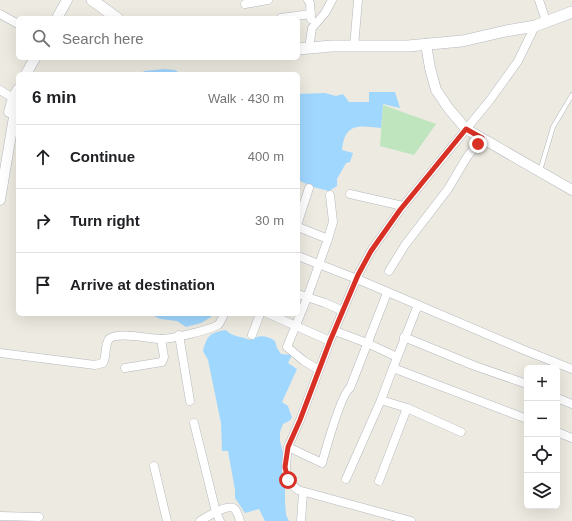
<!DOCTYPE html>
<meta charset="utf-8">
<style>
body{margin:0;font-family:Helvetica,sans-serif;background:#f6f6f6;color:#202124}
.controls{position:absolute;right:12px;bottom:12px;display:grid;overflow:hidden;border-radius:6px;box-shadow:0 4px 16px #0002}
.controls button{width:36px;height:36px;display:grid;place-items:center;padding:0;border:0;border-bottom:1px solid #e0e0e0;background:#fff;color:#202124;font:20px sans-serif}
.stop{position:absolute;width:12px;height:12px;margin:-9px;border:3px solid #d93025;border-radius:50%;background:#fff}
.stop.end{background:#d93025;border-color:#fff;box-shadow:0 1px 4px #0008}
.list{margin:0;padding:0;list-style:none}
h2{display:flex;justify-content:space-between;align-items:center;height:52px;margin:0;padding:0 16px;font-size:17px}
h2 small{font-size:13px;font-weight:400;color:#757577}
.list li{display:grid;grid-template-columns:26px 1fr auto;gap:12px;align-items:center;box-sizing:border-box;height:64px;padding:0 16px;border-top:1px solid #e0e0e0}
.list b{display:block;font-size:15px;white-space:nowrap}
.list em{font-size:13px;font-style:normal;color:#757577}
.icon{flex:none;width:22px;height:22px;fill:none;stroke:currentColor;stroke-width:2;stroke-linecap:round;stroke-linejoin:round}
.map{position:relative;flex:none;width:572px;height:521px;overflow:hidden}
.search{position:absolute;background:#fff;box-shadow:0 4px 16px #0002;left:16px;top:16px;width:284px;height:44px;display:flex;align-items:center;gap:10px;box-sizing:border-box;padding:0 14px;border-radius:6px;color:#757577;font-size:15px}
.panel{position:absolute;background:#fff;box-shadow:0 4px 16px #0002;left:16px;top:72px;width:284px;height:244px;border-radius:6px}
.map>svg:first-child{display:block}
.green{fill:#bee5be}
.water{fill:#a0d7ff}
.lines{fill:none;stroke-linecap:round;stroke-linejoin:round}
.service-casing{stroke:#b4b8bc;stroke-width:5}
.minor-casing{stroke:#b4b8bc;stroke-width:9}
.tertiary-casing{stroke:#b4b8bc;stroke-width:11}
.secondary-casing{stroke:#b5b9be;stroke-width:12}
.service{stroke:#fff;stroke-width:4}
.minor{stroke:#fff;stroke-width:8}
.tertiary{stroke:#fff;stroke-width:10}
.secondary{stroke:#fff;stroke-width:11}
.route{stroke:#d93025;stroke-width:5}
</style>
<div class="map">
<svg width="572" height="521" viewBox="0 0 572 521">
<rect width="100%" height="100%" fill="#edeae1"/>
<path class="green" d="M383,105L436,124L414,155L380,146Z"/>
<g class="water">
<path d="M165,69L175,70L181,74H141L144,71Z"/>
<path d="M369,92H395L400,108L383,104L381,128C359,126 345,122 342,150L353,153L350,162L346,163L337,179V186L329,191L313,187L298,180V94L325,93L336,96L343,94L349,102H369Z"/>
<path d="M150,314H211V317L201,323L186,327L177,321L160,319Z"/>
<path d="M226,330C232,337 241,336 250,340C259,335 266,335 275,341L277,348L281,354L292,355L288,363L297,369L282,402L288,406L292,418L289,421L283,424L280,432V441L284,457L285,474V501L286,515L289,521H265L259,509L245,513L235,498V490L228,451H222L221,423L208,360L203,351C207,335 210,333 226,330Z"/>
</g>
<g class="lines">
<g class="service-casing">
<path id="service" d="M540,171L553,127L572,95"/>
</g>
<g class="minor-casing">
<g id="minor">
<path d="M308,0L310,3L311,19"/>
<path d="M539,0L546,21"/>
<path d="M245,4L268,0"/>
<path d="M0,14L18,24"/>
<path d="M281,18L311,14"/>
<path d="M354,47L358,0"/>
<path d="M309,48L312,28L325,13L332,0"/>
<path d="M0,90L13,98"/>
<path d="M350,194L403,206"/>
<path d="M298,222L309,188"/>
<path d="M298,227L328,239L307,298L287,347L304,361L319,370"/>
<path d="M328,239L333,222L330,195"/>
<path d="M298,256L357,279L524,350L572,369"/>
<path d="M389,271L405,245L448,189L467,157L482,138"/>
<path d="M298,294L325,303L343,311"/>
<path d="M418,305L393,368L527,419"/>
<path d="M269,314L330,341L300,420L288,447L322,463C326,449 341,394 350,388L387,293"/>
<path d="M335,331L367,343L397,357"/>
<path d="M179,335L190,401"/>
<path d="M252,335L260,314"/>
<path d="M404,337L475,366L527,384"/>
<path d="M330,341L358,275L371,251L400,210L490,100L518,61L535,26"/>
<path d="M0,353L95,365L103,363C107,356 104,346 109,339C117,331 149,339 161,339C171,339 210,330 218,325C221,322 222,318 224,314"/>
<path d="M125,368L162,362L164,357L161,339"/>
<path d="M393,368L381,400L407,408L461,432"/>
<path d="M557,398L572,404"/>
<path d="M194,423L216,512L220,521"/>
<path d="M557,432L572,438"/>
<path d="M288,447C286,465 282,478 298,490L411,521"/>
<path d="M154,466L167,521"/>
<path d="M346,479L381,400"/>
<path d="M379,481L407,408"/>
<path d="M0,516L39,517"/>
<path d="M200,521C207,517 228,503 235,509C237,512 239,517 240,521"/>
<path d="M301,521L303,493"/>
</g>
</g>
<g class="tertiary-casing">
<g id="tertiary">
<path d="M57,18L67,0"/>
<path d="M426,44L430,68L436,90L449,109L466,129L572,190"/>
<path d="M26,74L35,58"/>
<path d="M9,112L13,98L18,89"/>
<path d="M0,200L14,117L18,104"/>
</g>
</g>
<g class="secondary-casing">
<g id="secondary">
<path d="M92,0L117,18"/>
<path d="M298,49L332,46H408L462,41L506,31L535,26L572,12"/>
</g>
</g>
<use href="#service" class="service"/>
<use href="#minor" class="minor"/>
<use href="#tertiary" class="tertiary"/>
<use href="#secondary" class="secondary"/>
</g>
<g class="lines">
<path class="route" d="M288,480L285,467L288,447L300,420L330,341L358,275L371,251L400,210L466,129L482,138L478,144"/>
</g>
</svg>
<div class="controls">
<button>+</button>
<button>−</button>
<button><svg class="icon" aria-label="locate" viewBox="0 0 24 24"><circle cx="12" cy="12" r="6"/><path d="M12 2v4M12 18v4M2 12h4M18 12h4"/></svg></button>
<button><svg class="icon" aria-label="layers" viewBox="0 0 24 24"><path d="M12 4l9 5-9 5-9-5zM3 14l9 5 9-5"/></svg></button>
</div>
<div class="stop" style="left:288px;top:480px"></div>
<div class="stop end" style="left:478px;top:144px"></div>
<div class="search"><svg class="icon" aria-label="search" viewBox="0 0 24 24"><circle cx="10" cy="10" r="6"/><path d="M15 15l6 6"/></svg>Search here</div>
<section class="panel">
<h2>6 min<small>Walk · 430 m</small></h2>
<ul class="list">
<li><svg class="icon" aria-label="ahead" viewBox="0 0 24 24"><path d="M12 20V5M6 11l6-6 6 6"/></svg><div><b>Continue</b></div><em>400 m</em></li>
<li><svg class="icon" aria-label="right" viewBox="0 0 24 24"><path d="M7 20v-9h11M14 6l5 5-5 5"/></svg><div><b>Turn right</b></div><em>30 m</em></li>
<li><svg class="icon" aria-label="arrive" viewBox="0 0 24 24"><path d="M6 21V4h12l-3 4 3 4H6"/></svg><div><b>Arrive at destination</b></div></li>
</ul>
</section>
</div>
